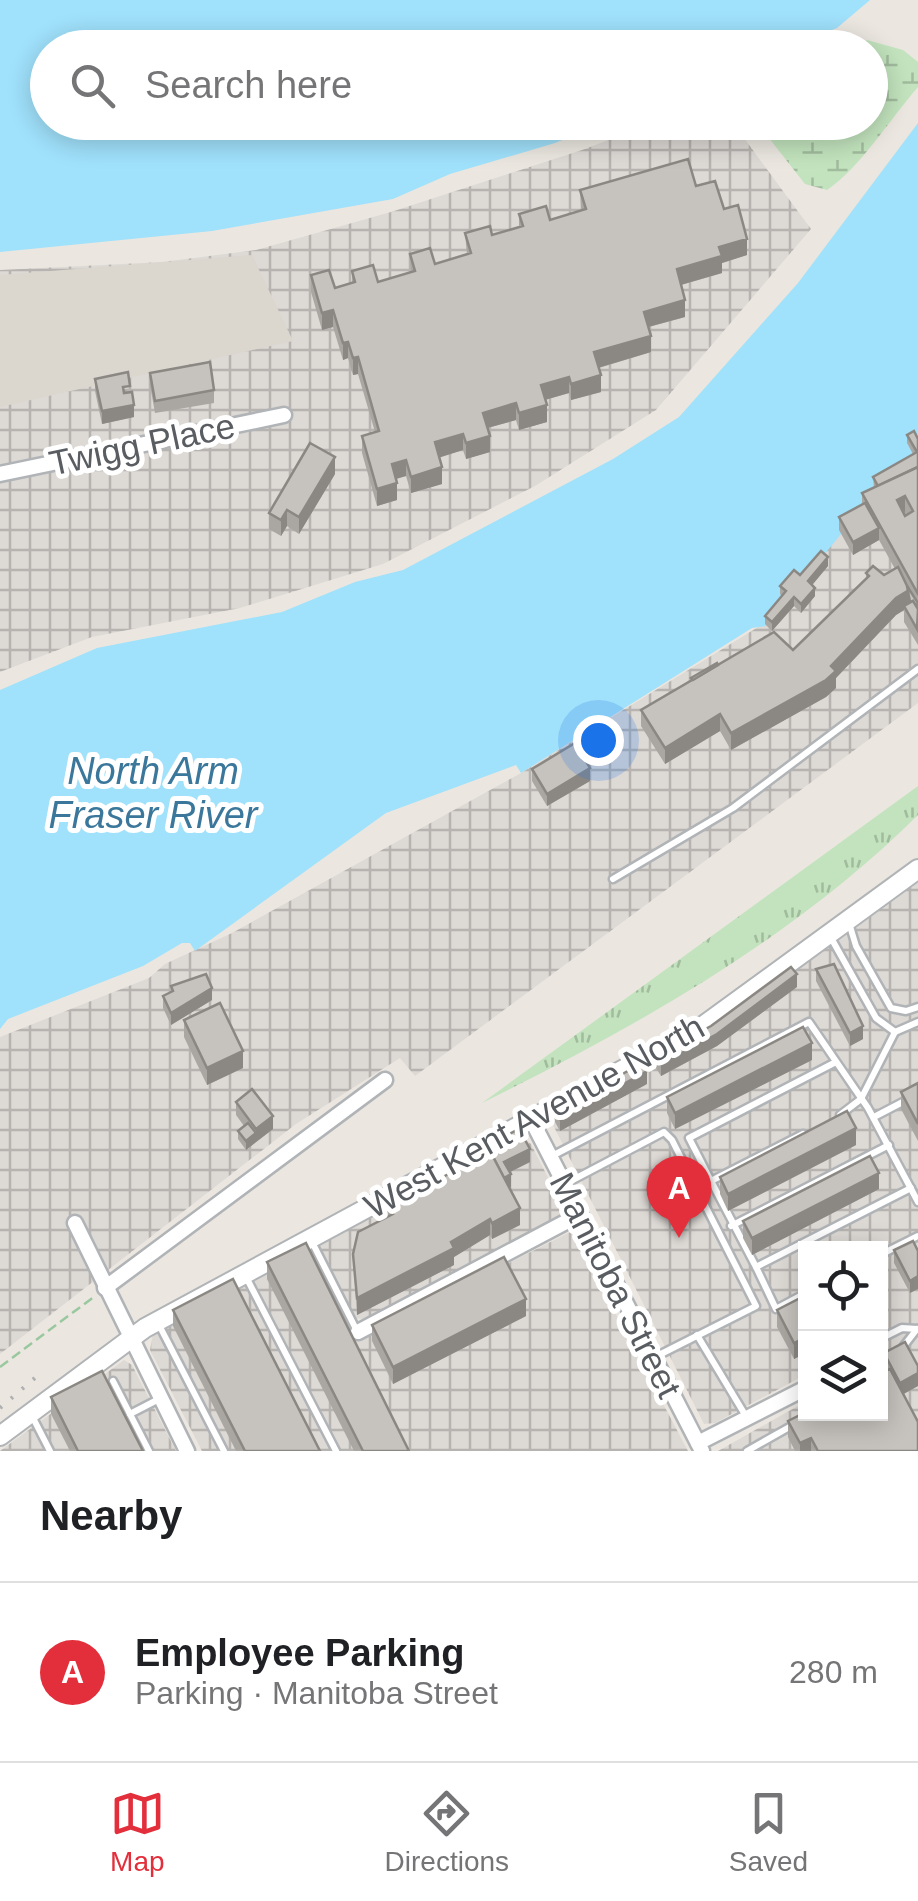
<!DOCTYPE html>
<meta charset="utf-8">
<style>
body{margin:0;font-family:Helvetica,sans-serif;background:#f6f6f6;color:#202124}
.controls{position:absolute;right:30px;bottom:30px;display:grid;overflow:hidden;border-radius:0px;box-shadow:0 5px 25px #0003}
.controls button{width:90px;height:90px;display:grid;place-items:center;padding:0;border:0;border-bottom:2px solid #e0e0e0;background:#fff;color:#202124;font:50px sans-serif}
.you{position:absolute;left:598px;top:740px;width:35px;height:35px;margin:-25px;border:8px solid #fff;border-radius:50%;background:#1a73e8;box-shadow:0 0 0 15px #1a73e833}
.badge{display:grid;place-items:center;width:65px;height:65px;border-radius:50%;background:#e22f3b;color:#fff;font-size:32px;font-weight:700}
.pin{position:absolute;translate:-50% -82px;filter:drop-shadow(0 2px 5px #0008)}
.pin::after{content:'';position:absolute;top:52px;width:35px;height:30px;background:inherit;clip-path:polygon(0 0,100% 0,50% 100%)}
.list{margin:0;padding:0;list-style:none}
h2{display:flex;justify-content:space-between;align-items:center;height:130px;margin:0;padding:0 40px;font-size:42px}
h2 small{font-size:32px;font-weight:400;color:#757577}
.list li{display:grid;grid-template-columns:65px 1fr auto;gap:30px;align-items:center;box-sizing:border-box;height:180px;padding:0 40px;border-top:2px solid #e0e0e0}
.list b{display:block;font-size:38px;white-space:nowrap}
.list p{margin:0;font-size:32px;white-space:nowrap;color:#757577}
.list em{font-size:32px;font-style:normal;color:#757577}
.icon{flex:none;width:55px;height:55px;fill:none;stroke:currentColor;stroke-width:2;stroke-linecap:round;stroke-linejoin:round}
.map{position:relative;flex:none;width:918px;height:1451px;overflow:hidden}
.search{position:absolute;background:#fff;box-shadow:0 5px 25px #0003;left:30px;right:30px;top:30px;height:110px;display:flex;align-items:center;gap:25px;box-sizing:border-box;padding:0 35px;border-radius:55px;color:#757577;font-size:38px}
.sheet{height:310px;background:#fff}
nav{display:flex;justify-content:space-around;align-items:center;box-sizing:border-box;height:140px;border-top:2px solid #e0e0e0;background:#fff;font-size:28px;color:#757577}
nav a{display:grid;justify-items:center;gap:5px}
nav .on{color:#e22f3b}
.map>svg:first-child{display:block}
.industrial{fill:url(#industrial-grid)}
.education{fill:#dbd6ce}
.grass{fill:url(#grass-tufts)}
.wetland{fill:url(#wetland-marsh)}
.water{fill:#a0e1fb}
.lines{fill:none;stroke-linecap:round;stroke-linejoin:round}
.service-casing{stroke:#b1b4b7;stroke-width:11}
.minor-casing{stroke:#b1b4b7;stroke-width:19}
.tertiary-casing{stroke:#b1b4b7;stroke-width:22}
.path{stroke:#99c89f;stroke-width:2.5;stroke-dasharray:10 5;stroke-linecap:butt}
.service{stroke:#fff;stroke-width:6}
.minor{stroke:#fff;stroke-width:14}
.tertiary{stroke:#fff;stroke-width:18}
.rail{stroke:#afb0b1;stroke-width:4;stroke-dasharray:2.5 12;stroke-linecap:butt}
.wall{fill:#aaa7a3}
.shaded-wall{fill:#8b8884}
.building{fill:#c6c2bd;stroke:#8b8884;stroke-width:2.5;fill-rule:evenodd}
.labels{text-anchor:middle;dominant-baseline:central;stroke-width:10;stroke-linejoin:round;paint-order:stroke}
.street-label{font-size:35px;fill:#595d61;stroke:#fff}
.water-label{font-size:38px;font-style:italic;fill:#3a779b;stroke:#fff}
</style>
<div class="map">
<svg width="918" height="1451" viewBox="0 0 918 1451">
<defs>
<pattern id="industrial-grid" width="8" height="8" patternUnits="userSpaceOnUse" patternTransform="scale(2.5)"><rect width="8" height="8" fill="#ddd9d5"/><path d="M0 4h8M4 0v8" fill="none" stroke="#b6b3b0"/></pattern>
<pattern id="grass-tufts" width="24" height="20" patternUnits="userSpaceOnUse" patternTransform="scale(2.5)"><rect width="24" height="20" fill="#c2e3bd"/><path d="M3 7l-1-3M5 7V3M7 7l1-3M15 17l-1-3M17 17v-4M19 17l1-3" fill="none" stroke="#a1bb9d"/></pattern>
<pattern id="wetland-marsh" width="20" height="14" patternUnits="userSpaceOnUse" patternTransform="scale(2.5)"><rect width="20" height="14" fill="#c2e3bd"/><path d="M1 5h8M5 5V1M11 12h8M15 12V8" fill="none" stroke="#a1bb9d"/></pattern>
</defs>
<rect width="100%" height="100%" fill="#ebe7e0"/>
<g class="industrial">
<path d="M652,123H733L811,229L656,410L535,486L383,564L240,608L92,637L0,672V270L162,262L256,250L391,212L585,149Z"/>
<path d="M918,460V703L415,1076L400,1058L296,1124L0,1354V1037L149,978L165,964L232,933L521,773L763,624L859,512Z"/>
<path d="M918,878V1451H718L805,1402L806,1414H880V1248H806L805,1375L715,1423L704,1424L552,1123L706,1035Z"/>
<path d="M513,1138H523L531,1144L564,1209L562,1217L365,1319L351,1318L346,1321L355,1341L572,1231L688,1451H202L150,1350L153,1334L306,1250L313,1253L323,1242Z"/>
<path d="M124,1360L132,1365L176,1451H0Z"/>
</g>
<path class="education" d="M252,255L293,341L0,407V275Z"/>
<path class="grass" d="M918,786V815C794,938 638,1026 482,1103Z"/>
<path class="wetland" d="M867,40L903,50L918,62V87C890,119 860,168 827,190L805,184L757,123L870,122V48L859,47Z"/>
<g class="water">
<path d="M0,0H870L837,28L789,47L48,48V122L604,123L555,143L450,174L393,199L212,231L0,252Z"/>
<path d="M918,123V460L859,512L766,626L752,628L521,773L516,765L386,813L195,951L190,943H182L143,966L8,1019L0,1029V690L97,648L282,612L355,582L403,570L613,459L679,417L798,283Z"/>
</g>
<g class="lines">
<g class="service-casing">
<g id="service">
<path d="M613,879L733,808L918,669"/>
<path d="M849,923L856,946L891,1008L906,1011L918,1007"/>
<path d="M830,936L876,1018L895,1032L918,1022"/>
<path d="M840,1115L861,1099L895,1032"/>
<path d="M874,1117L918,1094"/>
<path d="M803,1134L711,1181L689,1138L834,1063"/>
<path d="M550,1157L809,1022L868,1108L918,1202"/>
<path d="M711,1181L756,1267"/>
<path d="M565,1184L664,1132L672,1140L756,1306L655,1357"/>
<path d="M731,1226L889,1145"/>
<path d="M311,1240L357,1331"/>
<path d="M880,1255L918,1236"/>
<path d="M245,1275L336,1451"/>
<path d="M806,1293L776,1309L756,1267L911,1188"/>
<path d="M158,1323L224,1451"/>
<path d="M697,1335L747,1418"/>
<path d="M880,1339L902,1328L917,1329"/>
<path d="M903,1347L917,1329"/>
<path d="M113,1381L149,1451"/>
<path d="M31,1414L50,1451"/>
<path d="M130,1414L159,1399"/>
<path d="M747,1451L793,1425"/>
</g>
</g>
<g class="minor-casing">
<g id="minor">
<path d="M0,474L284,415"/>
<path d="M531,1119L702,1451"/>
<path d="M75,1223L187,1451"/>
<path d="M105,1288L385,1080"/>
<path d="M358,1332L579,1215"/>
<path d="M698,1443L806,1388"/>
</g>
</g>
<g class="tertiary-casing">
<path id="tertiary" d="M0,1436L145,1328L700,1028L918,869"/>
</g>
<path class="path" d="M0,1367L95,1296"/>
<use href="#service" class="service"/>
<use href="#minor" class="minor"/>
<use href="#tertiary" class="tertiary"/>
<path class="rail" d="M0,1408L43,1371"/>
</g>
<g class="wall">
<path d="M696,186L724,209L747,255L722,263V273L681,285L685,317L649,327L651,352L599,368L601,392L571,400L569,393L545,400L547,422L519,430L516,420L488,428L490,452L466,459L463,450L439,457L442,484L411,493L406,476L396,479L397,500L377,506L362,453V436L375,432L358,374L353,375L348,358L343,360L333,327L322,330L311,292V275L335,288L352,283V271L378,282L411,273L410,254L435,264L467,255L465,233L492,235L519,227V214L550,220L581,211L580,190Z"/>
<path d="M150,373L214,390V403L155,413L150,385Z"/>
<path d="M95,379L130,392L134,417L102,424L95,391Z"/>
<path d="M907,435L918,439V645L904,622V610L896,615L836,678V688L826,697L731,750L720,731L665,764L641,726V710L691,681V678L718,665L793,650L866,579V573L884,575L895,569L879,540L853,555L839,530V517L862,504V493L874,488L873,477L913,454L907,443Z"/>
<path d="M335,474L299,534L287,526L281,536L269,529V513Z"/>
<path d="M828,566L812,585L815,596L801,613L794,606L772,631L765,624V616L782,596L780,594V586L800,575Z"/>
<path d="M532,769L590,781L547,806L532,781Z"/>
<path d="M816,969L863,1039L850,1046L816,981Z"/>
<path d="M171,986L212,1000L171,1025L163,1008V996L171,992Z"/>
<path d="M797,987L717,1046L661,1076L656,1068V1055Z"/>
<path d="M184,1020L243,1068L207,1085L184,1037Z"/>
<path d="M812,1060L675,1129L667,1113V1097Z"/>
<path d="M918,1083V1141L901,1109V1092Z"/>
<path d="M647,1084L560,1131L555,1122V1110Z"/>
<path d="M236,1102L273,1129L246,1150L238,1139V1131L244,1126L236,1115Z"/>
<path d="M856,1145L728,1211L720,1194V1177Z"/>
<path d="M486,1146L530,1162L510,1172L511,1187L509,1188L520,1225L492,1239L490,1235L454,1257V1265L357,1315L353,1254L387,1218V1202L423,1188L486,1153Z"/>
<path d="M879,1189L752,1255L743,1238V1221Z"/>
<path d="M894,1250L918,1251L910,1293L894,1263Z"/>
<path d="M267,1262L409,1451H354L267,1279Z"/>
<path d="M806,1295V1353L794,1359L777,1327V1310Z"/>
<path d="M173,1310L320,1451H236L173,1326Z"/>
<path d="M526,1316L393,1384L372,1341V1325Z"/>
<path d="M884,1353L918,1366V1386L903,1394L918,1451H795L788,1437V1421L887,1370L884,1365Z"/>
<path d="M51,1397L143,1451H70L51,1414Z"/>
</g>
<g class="shaded-wall">
<path d="M747,239V255L722,263V273L677,286V269L719,247Z"/>
<path d="M685,300V317L644,328V312Z"/>
<path d="M333,310V327L322,330V313Z"/>
<path d="M651,336V352L594,369V352Z"/>
<path d="M348,342V358L343,360V343Z"/>
<path d="M358,357V374L353,375V358Z"/>
<path d="M601,375V392L571,400V384Z"/>
<path d="M569,377V393L541,401V385Z"/>
<path d="M516,403V420L483,429V413Z"/>
<path d="M134,405V417L102,424V411Z"/>
<path d="M547,405V422L519,430V413Z"/>
<path d="M463,434V450L435,459V442Z"/>
<path d="M490,436V452L466,459V443Z"/>
<path d="M335,457V474L299,534V517Z"/>
<path d="M406,460V476L392,480V464Z"/>
<path d="M442,467V484L411,493V477Z"/>
<path d="M397,483V500L377,506V489Z"/>
<path d="M905,496V513L897,500Z"/>
<path d="M287,510V526L281,536V520Z"/>
<path d="M879,528V540L853,555V542Z"/>
<path d="M828,557V566L808,590V581Z"/>
<path d="M815,588V596L801,613V604Z"/>
<path d="M909,590V607L904,606V610L896,615L836,678V688L826,697L731,750V733L831,666L896,598Z"/>
<path d="M794,597V606L772,631V622Z"/>
<path d="M720,714V731L665,764V748Z"/>
<path d="M590,768V781L547,806V794Z"/>
<path d="M797,974V987L717,1046L661,1076V1064Z"/>
<path d="M212,988V1000L171,1025V1013Z"/>
<path d="M863,1026V1039L850,1046V1033Z"/>
<path d="M812,1043V1060L675,1129V1113Z"/>
<path d="M243,1051V1068L207,1085V1068Z"/>
<path d="M647,1071V1084L560,1131V1119Z"/>
<path d="M273,1116V1129L256,1142V1129Z"/>
<path d="M856,1128V1145L728,1211V1194Z"/>
<path d="M256,1133V1142L246,1150V1141Z"/>
<path d="M530,1149V1162L504,1175V1162Z"/>
<path d="M879,1173V1189L752,1255V1238Z"/>
<path d="M511,1174V1187L502,1191V1179Z"/>
<path d="M520,1208V1225L492,1239V1223Z"/>
<path d="M490,1219V1235L454,1257V1265L357,1315V1298Z"/>
<path d="M918,1276V1289L910,1293V1281Z"/>
<path d="M886,1296V1312L880,1315V1298Z"/>
<path d="M526,1299V1316L393,1384V1367Z"/>
<path d="M806,1337V1353L794,1359V1343Z"/>
<path d="M918,1373V1386L900,1396V1383Z"/>
<path d="M811,1438V1451H800V1443Z"/>
</g>
<g class="building">
<path d="M688,159L696,186L715,181L724,209L738,205L747,239L719,247L722,256L677,269L685,300L644,312L651,336L594,352L601,375L571,384L569,377L541,385L547,405L519,413L516,403L483,413L490,436L466,443L463,434L435,442L442,467L411,477L406,460L392,464L397,483L377,489L362,436L379,431L358,357L353,358L348,342L343,343L333,310L322,313L311,275L329,270L335,288L355,282L352,271L373,265L378,282L415,271L410,254L430,248L435,264L471,253L465,233L490,226L492,235L523,226L519,214L546,206L550,220L586,209L580,190Z"/>
<path d="M210,362L214,390L155,401L150,373Z"/>
<path d="M128,372L130,386L123,387L124,393L132,392L134,405L102,411L95,379Z"/>
<path d="M914,431L918,439V467L878,486L873,477L917,452L907,435Z"/>
<path d="M310,443L335,457L299,517L287,510L281,520L269,513Z"/>
<path d="M918,467V594L862,493ZM905,496L913,511L905,516L897,500Z"/>
<path d="M865,503L879,528L853,542L839,517Z"/>
<path d="M821,551L828,557L808,581L815,588L801,604L794,597L772,622L765,616L786,591L780,586L794,570L800,575Z"/>
<path d="M873,566L884,575L898,567L909,590L896,598L831,666L836,671L826,680L731,733L720,714L665,748L641,710L774,632L793,650L869,576L866,573Z"/>
<path d="M907,586L918,603L916,606L913,601L910,602Z"/>
<path d="M913,601L918,609L917,629L904,606Z"/>
<path d="M717,663L718,665L693,680L691,678Z"/>
<path d="M575,743L590,768L547,794L532,769Z"/>
<path d="M834,964L863,1026L850,1033L816,969Z"/>
<path d="M791,967L797,974L717,1034L661,1064L656,1055L711,1026Z"/>
<path d="M206,974L212,988L171,1013L163,996L173,991L171,986Z"/>
<path d="M220,1003L243,1051L207,1068L184,1020Z"/>
<path d="M803,1027L812,1043L675,1113L667,1097Z"/>
<path d="M643,1063L647,1071L560,1119L555,1110Z"/>
<path d="M918,1083V1124L901,1092Z"/>
<path d="M252,1089L273,1116L256,1129L236,1102Z"/>
<path d="M847,1111L856,1128L728,1194L720,1177Z"/>
<path d="M248,1123L256,1133L246,1141L238,1131Z"/>
<path d="M519,1129L530,1149L504,1162L511,1174L504,1178L490,1151L488,1152L486,1146Z"/>
<path d="M490,1151L520,1208L492,1223L490,1219L451,1242L454,1248L357,1298L353,1254L358,1232L393,1214L387,1202L421,1184L423,1188Z"/>
<path d="M870,1156L879,1173L752,1238L743,1221Z"/>
<path d="M913,1241L918,1251V1276L910,1281L894,1250Z"/>
<path d="M306,1243L409,1451H363L267,1262Z"/>
<path d="M504,1257L526,1299L393,1367L372,1325Z"/>
<path d="M233,1279L320,1451H245L173,1310Z"/>
<path d="M806,1295V1337L794,1343L777,1310Z"/>
<path d="M905,1342L918,1366V1373L900,1383L884,1353Z"/>
<path d="M890,1369L918,1422V1451H818L811,1438L800,1443L788,1421L806,1412V1414H880V1374Z"/>
<path d="M102,1371L143,1451H78L51,1397Z"/>
</g>
<g class="labels">
<g class="street-label">
<text transform="translate(142 444) rotate(-12)">Twigg Place</text>
<text transform="translate(534 1116) rotate(-29)">West Kent Avenue North</text>
<text transform="translate(616 1285) rotate(63)">Manitoba Street</text>
</g>
<g class="water-label">
<text x="153" y="771">North Arm<tspan x="153" dy="44">Fraser River</tspan></text>
</g>
</g>
</svg>
<div class="controls">
<button><svg class="icon" aria-label="locate" viewBox="0 0 24 24"><circle cx="12" cy="12" r="6"/><path d="M12 2v4M12 18v4M2 12h4M18 12h4"/></svg></button>
<button><svg class="icon" aria-label="layers" viewBox="0 0 24 24"><path d="M12 4l9 5-9 5-9-5zM3 14l9 5 9-5"/></svg></button>
</div>
<div class="you"></div>
<div class="pin badge" style="left:679px;top:1238px">A</div>
<div class="search"><svg class="icon" aria-label="search" viewBox="0 0 24 24"><circle cx="10" cy="10" r="6"/><path d="M15 15l6 6"/></svg>Search here</div>
</div>
<section class="sheet">
<h2>Nearby<small></small></h2>
<ul class="list">
<li><span class="badge">A</span><div><b>Employee Parking</b><p>Parking · Manitoba Street</p></div><em>280 m</em></li>
</ul>
</section>
<nav>
<a class="on"><svg class="icon" aria-label="map" viewBox="0 0 24 24"><path d="M3 6l6-2 6 2 6-2v14l-6 2-6-2-6 2zM9 4v14M15 6v14"/></svg>Map</a>
<a><svg class="icon" aria-label="directions" viewBox="0 0 24 24"><path d="M12 3l9 9-9 9-9-9zM9 14v-3h6M13 9l2 2-2 2"/></svg>Directions</a>
<a><svg class="icon" aria-label="saved" viewBox="0 0 24 24"><path d="M7 4h10v16l-5-4-5 4z"/></svg>Saved</a>
</nav>
